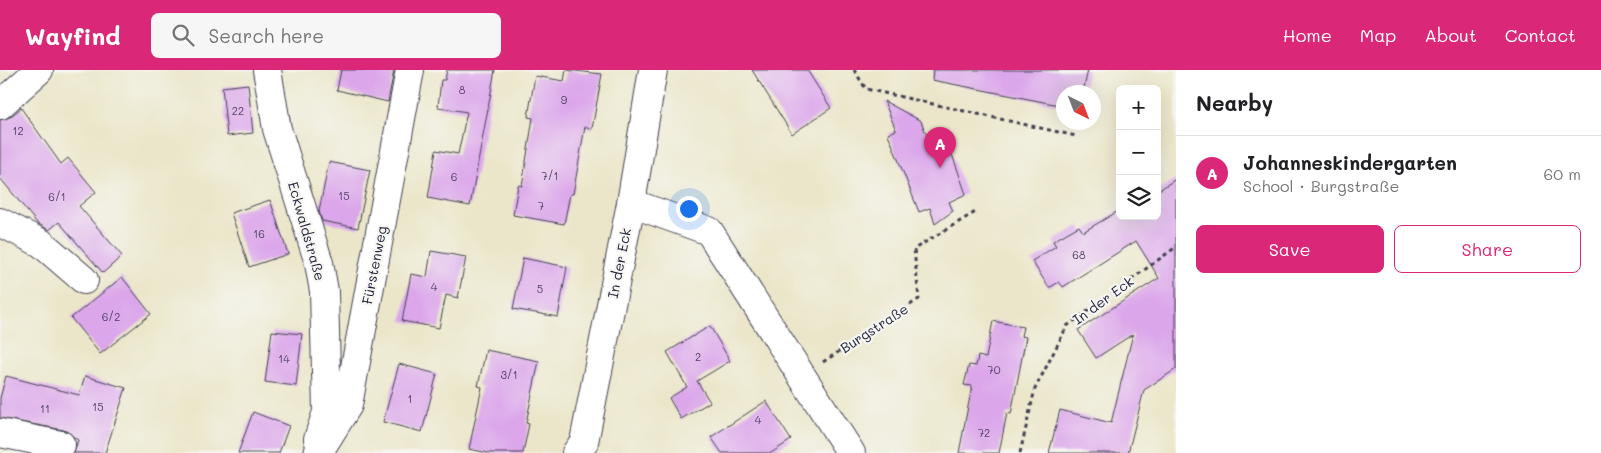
<!DOCTYPE html>
<meta charset="utf-8">
<style>
body{margin:0;font-family:Mali,sans-serif;background:#f6f6f6;color:#202124}
.controls{position:absolute;right:15px;top:15px;display:grid;overflow:hidden;border-radius:8px;box-shadow:0 5px 20px #0002}
.controls button{width:45px;height:45px;display:grid;place-items:center;padding:0;border:0;border-bottom:1px solid #e0e0e0;background:#fff;color:#202124;font:25px sans-serif}
.compass{position:absolute;left:1056px;top:15px;width:45px;height:45px;border-radius:50%;background:#fff;box-shadow:0 5px 20px #0002;rotate:138deg}
.you{position:absolute;left:688px;top:138px;width:18px;height:18px;margin:-12px;border:4px solid #fff;border-radius:50%;background:#1a73e8;box-shadow:0 0 0 8px #1a73e833}
.badge{display:grid;place-items:center;width:32px;height:32px;border-radius:50%;background:#db2777;color:#fff;font-size:16px;font-weight:700}
.pin{position:absolute;translate:-50% -41px;filter:drop-shadow(0 1px 2px #0008)}
.pin::after{content:'';position:absolute;top:26px;width:18px;height:15px;background:inherit;clip-path:polygon(0 0,100% 0,50% 100%)}
.list{margin:0;padding:0;list-style:none}
h2{display:flex;justify-content:space-between;align-items:center;height:65px;margin:0;padding:0 20px;font-size:21px}
h2 small{font-size:16px;font-weight:400;color:#757577}
.list li{display:grid;grid-template-columns:32px 1fr auto;gap:15px;align-items:center;box-sizing:border-box;height:75px;padding:0 20px;border-top:1px solid #e0e0e0}
.list b{display:block;font-size:19px;white-space:nowrap}
.list p{margin:0;font-size:16px;white-space:nowrap;color:#757577}
.list em{font-size:16px;font-style:normal;color:#757577}
.actions{display:flex;gap:10px;padding:15px 20px}
.actions a{flex:1;padding:11px 0;border:1px solid #db2777;border-radius:8px;text-align:center;font-size:18px;color:#db2777}
.actions .main{background:#db2777;color:#fff}
.icon{flex:none;width:28px;height:28px;fill:none;stroke:currentColor;stroke-width:2;stroke-linecap:round;stroke-linejoin:round}
.map{position:relative;flex:none;width:1176px;height:383px;overflow:hidden}
header{display:flex;align-items:center;gap:30px;box-sizing:border-box;height:70px;padding:0 25px;background:#db2777;color:#fff}
header strong{font-size:24px}
nav{display:flex;gap:28px;margin-inline-start:auto;font-size:18px}
.search{width:350px;height:45px;background:#f6f6f6;display:flex;align-items:center;gap:12px;box-sizing:border-box;padding:0 18px;border-radius:8px;color:#757577;font-size:19px}
main{display:flex}
aside{flex:1;background:#fff}
.map>svg:first-child{display:block}
.building{fill:#dba6ea}
.lines{fill:none;stroke-linecap:round;stroke-linejoin:round}
.minor-casing{stroke:#403f50;stroke-width:30}
.path{stroke:#403f50;stroke-width:3;stroke-dasharray:4 4;stroke-linecap:butt}
.minor{stroke:#fff;stroke-width:28}
.labels{text-anchor:middle;dominant-baseline:central;stroke-width:4.5;stroke-linejoin:round;paint-order:stroke}
.number-label{font-size:11px;fill:#504367}
.street-label{font-size:14px;fill:#22223b;stroke:#f6f6f2}
</style>
<header>
<strong>Wayfind</strong>
<div class="search"><svg class="icon" aria-label="search" viewBox="0 0 24 24"><circle cx="10" cy="10" r="6"/><path d="M15 15l6 6"/></svg>Search here</div>
<nav><a>Home</a><a>Map</a><a>About</a><a>Contact</a></nav>
</header>
<main>
<div class="map">
<svg width="1176" height="383" viewBox="0 0 1176 383">
<rect width="100%" height="100%" fill="#f6f6f2"/>
<filter id="ink" filterUnits="userSpaceOnUse"><feTurbulence type="fractalNoise" baseFrequency=".02" numOctaves="2"/><feDisplacementMap in="SourceGraphic" scale="10" xChannelSelector="R" yChannelSelector="G"/><feConvolveMatrix kernelMatrix="1 2 1 2 8 2 1 2 1" color-interpolation-filters="sRGB"/></filter>
<filter id="wash" filterUnits="userSpaceOnUse"><feTurbulence type="fractalNoise" baseFrequency=".0096" numOctaves="4" result="noise"/><feDisplacementMap in="SourceGraphic" scale="20" xChannelSelector="R" yChannelSelector="G"/><feGaussianBlur stdDeviation="1.12" result="paint"/><feColorMatrix in="noise" values="0 0 0 0 0 0 0 0 0 0 0 0 0 0 0 0 0 1.4 0 .05"/><feComposite in="paint" operator="in"/></filter>
<g filter="url(#wash)">
<rect width="100%" height="100%" fill="#ebe6c9"/>
<g id="blocks">
<g class="building">
<path d="M341,0H394L388,32L337,20Z"/>
<path d="M447,0H495L470,136L428,128L436,80L458,84L467,42L438,37L441,10H445Z"/>
<path d="M566,0L602,4L592,59L585,57L573,124H570L564,154L513,145L518,115L522,116L533,48L528,47L535,6L564,11Z"/>
<path d="M752,0H807L831,38L792,64Z"/>
<path d="M933,0H1088L1083,22H1064V36L932,10Z"/>
<path d="M248,14L253,63L227,66L222,17Z"/>
<path d="M884,31L921,51L931,76L947,70L966,124L949,132L953,141L935,154L930,138L919,142L888,64L896,60Z"/>
<path d="M21,38L61,94L68,88L96,122L79,136L122,186L103,203L59,152L49,160L37,153L0,108V50L10,47Z"/>
<path d="M329,92L370,100L358,158L322,151L319,141Z"/>
<path d="M1176,109V299L1144,320L1128,383H1049L1060,340L1111,353L1133,264L1096,288L1078,260L1159,208L1136,171L1063,217L1059,212L1049,218L1032,191L1056,176L1053,171L1079,156L1083,162L1120,140V146H1157V117L1159,120Z"/>
<path d="M270,130L288,184L249,197L231,143Z"/>
<path d="M431,181L466,187L458,228L446,225L439,258L402,251L411,204L427,207Z"/>
<path d="M523,188L567,197L558,247L513,239Z"/>
<path d="M122,207L151,244L100,284L71,248Z"/>
<path d="M993,251L1023,257L1021,266L1026,267L1011,344L1007,343L999,383H959L972,316L964,315L969,295L976,296L978,286L986,288Z"/>
<path d="M710,256L730,291L697,311L710,332L681,349L669,328L687,317L667,282Z"/>
<path d="M272,261L302,264L296,316L265,312Z"/>
<path d="M486,280L539,291L526,353L529,354L523,383H488L469,379L482,317L478,316Z"/>
<path d="M399,294L437,304L422,362L383,352Z"/>
<path d="M6,306L79,325L85,306L126,318L105,383H74L78,370L64,360L0,348V328Z"/>
<path d="M766,331L791,370L771,383H722L711,367Z"/>
<path d="M253,342L289,356L279,383H238Z"/>
</g>
</g>
</g>
<g filter="url(#ink)">
<use href="#blocks" fill-opacity="0" stroke="#403f50" stroke-width="1"/>
<g class="lines">
<g class="minor-casing">
<g id="minor">
<path d="M267,0L277,59L319,193L324,221L327,342L318,369"/>
<path d="M0,35L39,0"/>
<path d="M631,133L709,161L851,383"/>
<path d="M0,152L41,173L84,210"/>
<path d="M0,363L61,375"/>
<path d="M318,383L348,335L410,0"/>
<path d="M576,383L584,372L631,133L653,0"/>
</g>
</g>
<g class="path">
<path d="M854,0L866,19L1076,66"/>
<path d="M823,292L919,229L914,179L977,141"/>
<path d="M1020,383L1035,319L1067,256L1176,177"/>
</g>
<use href="#minor" class="minor"/>
</g>
</g>
<g class="labels">
<g class="number-label">
<text x="462" y="19">8</text>
<text x="564" y="29">9</text>
<text x="238" y="40">22</text>
<text x="18" y="60">12</text>
<text x="550" y="105">7/1</text>
<text x="454" y="106">6</text>
<text x="344" y="125">15</text>
<text x="57" y="126">6/1</text>
<text x="541" y="135">7</text>
<text x="259" y="163">16</text>
<text x="1079" y="184">68</text>
<text x="434" y="216">4</text>
<text x="540" y="218">5</text>
<text x="111" y="246">6/2</text>
<text x="698" y="286">2</text>
<text x="284" y="288">14</text>
<text x="994" y="299">70</text>
<text x="509" y="304">3/1</text>
<text x="410" y="328">1</text>
<text x="98" y="336">15</text>
<text x="45" y="338">11</text>
<text x="758" y="349">4</text>
<text x="984" y="362">72</text>
</g>
<g class="street-label">
<text transform="translate(307 161) rotate(74)">Eckwaldstraße</text>
<text transform="translate(619 193) rotate(-79)">In der Eck</text>
<text transform="translate(374 195) rotate(-79)">Fürstenweg</text>
<text transform="translate(1103 230) rotate(-36)">In der Eck</text>
<text transform="translate(874 258) rotate(-33)">Burgstraße</text>
</g>
</g>
</svg>
<div class="controls">
<button>+</button>
<button>−</button>
<button><svg class="icon" aria-label="layers" viewBox="0 0 24 24"><path d="M12 4l9 5-9 5-9-5zM3 14l9 5 9-5"/></svg></button>
</div>
<svg class="compass" viewBox="-18 -18 36 36"><path d="M0-13l5 13h-10z" fill="#e53935"/><path d="M0 13l5-13h-10z" fill="#757577"/></svg>
<div class="you"></div>
<div class="pin badge" style="left:940px;top:98px">A</div>
</div>
<aside>
<h2>Nearby<small></small></h2>
<ul class="list">
<li><span class="badge">A</span><div><b>Johanneskindergarten</b><p>School · Burgstraße</p></div><em>60 m</em></li>
</ul>
<div class="actions"><a class="main">Save</a><a>Share</a></div>
</aside>
</main>
